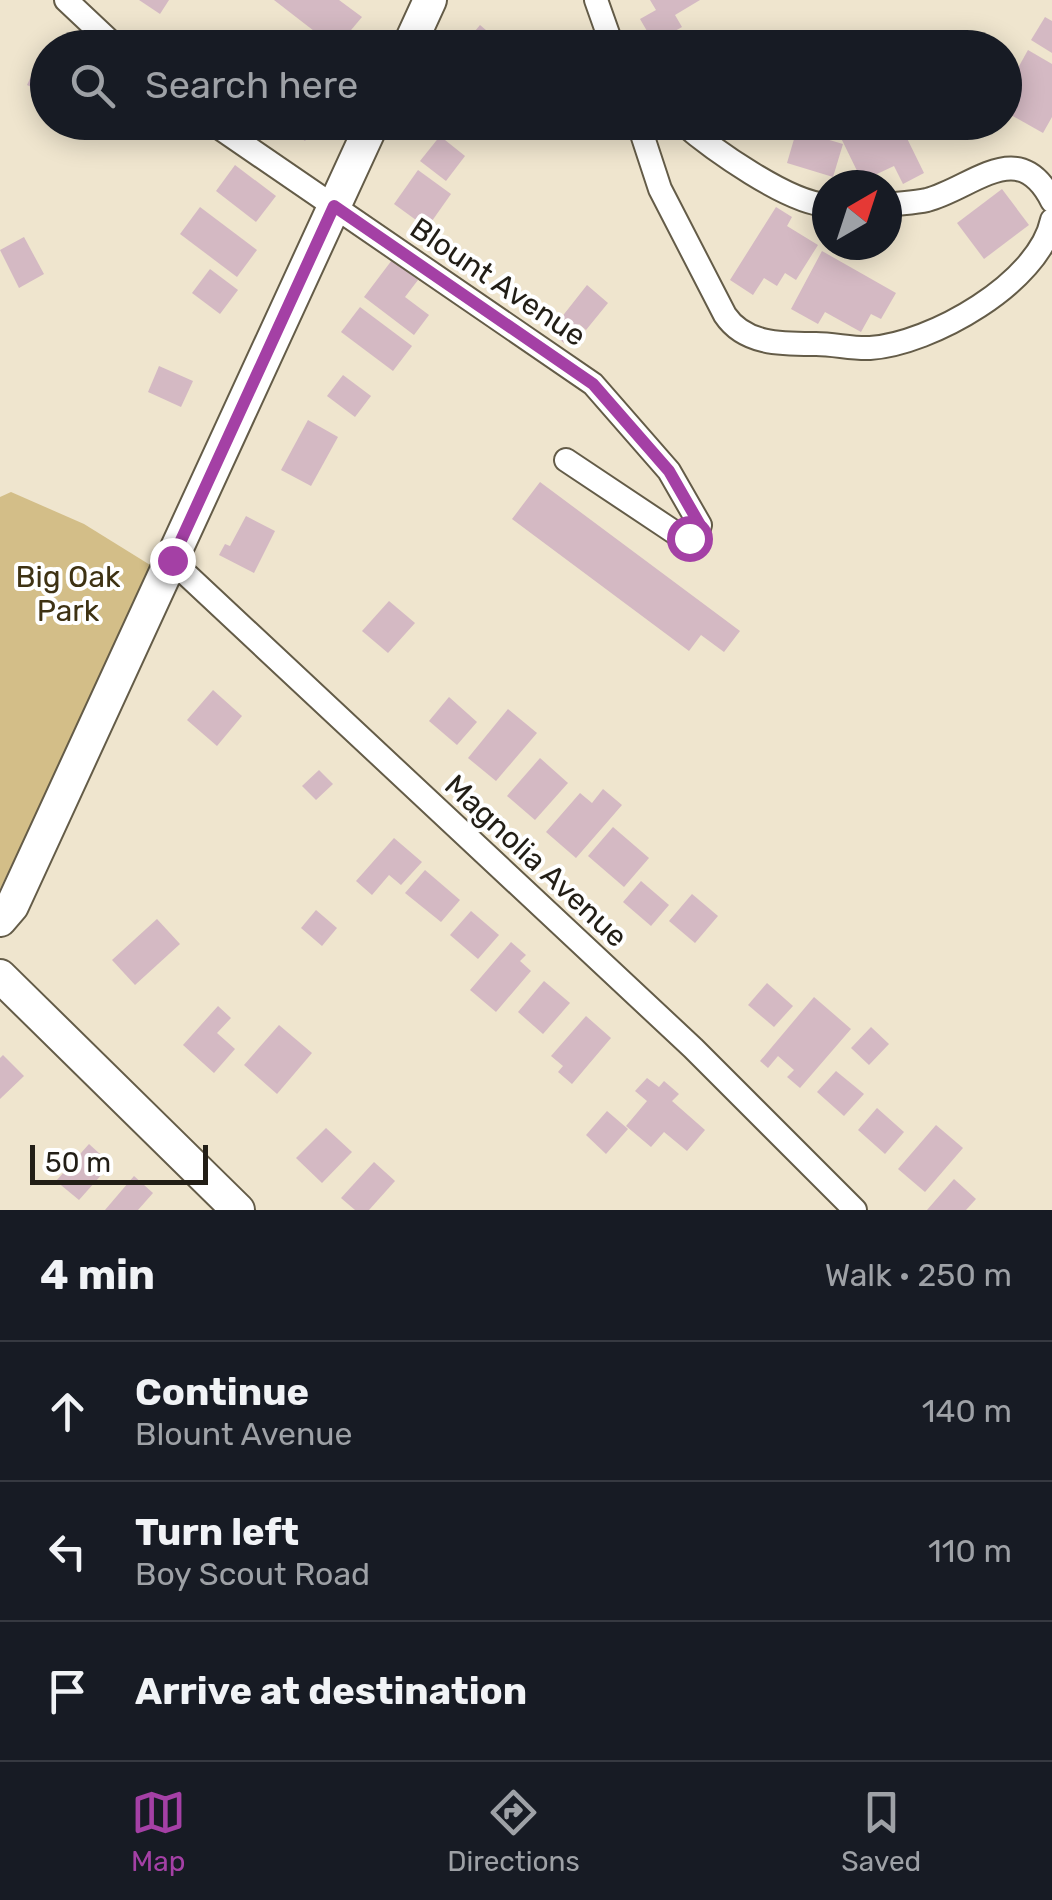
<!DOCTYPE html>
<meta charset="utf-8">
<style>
body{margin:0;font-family:Rubik,sans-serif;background:#242831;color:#f1f3f6}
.compass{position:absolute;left:812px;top:170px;width:90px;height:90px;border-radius:50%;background:#171b24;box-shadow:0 5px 25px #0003;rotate:39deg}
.scale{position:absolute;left:30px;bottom:25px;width:178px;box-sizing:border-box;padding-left:10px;border:5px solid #221e16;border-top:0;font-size:28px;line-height:35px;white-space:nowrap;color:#221e16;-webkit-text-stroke:8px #fff;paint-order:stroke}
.stop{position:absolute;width:30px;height:30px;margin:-22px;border:8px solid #a440a5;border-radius:50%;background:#fff}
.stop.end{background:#a440a5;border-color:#fff;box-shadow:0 2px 10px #0008}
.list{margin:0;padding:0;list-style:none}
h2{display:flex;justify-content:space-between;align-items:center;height:130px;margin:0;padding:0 40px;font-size:42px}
h2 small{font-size:32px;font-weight:400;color:#9ea1a6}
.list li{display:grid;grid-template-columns:65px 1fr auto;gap:30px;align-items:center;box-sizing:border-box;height:140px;padding:0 40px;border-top:2px solid #363941}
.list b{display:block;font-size:38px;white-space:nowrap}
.list p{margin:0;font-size:32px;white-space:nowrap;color:#9ea1a6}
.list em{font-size:32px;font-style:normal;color:#9ea1a6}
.icon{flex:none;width:55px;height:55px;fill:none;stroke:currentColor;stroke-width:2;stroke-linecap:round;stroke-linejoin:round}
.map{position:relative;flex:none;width:1052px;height:1210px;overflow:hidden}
.search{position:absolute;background:#171b24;box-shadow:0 5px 25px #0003;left:30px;right:30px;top:30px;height:110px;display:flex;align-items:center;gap:25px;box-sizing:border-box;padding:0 35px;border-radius:55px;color:#9ea1a6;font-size:38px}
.sheet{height:550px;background:#171b24}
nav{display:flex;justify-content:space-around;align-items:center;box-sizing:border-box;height:140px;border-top:2px solid #363941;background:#171b24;font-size:28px;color:#9ea1a6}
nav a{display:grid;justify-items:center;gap:5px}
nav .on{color:#a440a5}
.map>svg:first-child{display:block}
.green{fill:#d3be88}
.building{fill:#d4b9c3}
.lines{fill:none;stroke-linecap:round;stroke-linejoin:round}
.street-casing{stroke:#645c48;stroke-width:26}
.secondary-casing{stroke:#645c48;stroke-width:36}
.street{stroke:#fff;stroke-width:22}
.secondary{stroke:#fff;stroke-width:32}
.route{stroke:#a440a5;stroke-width:12}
.labels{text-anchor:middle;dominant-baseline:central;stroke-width:8;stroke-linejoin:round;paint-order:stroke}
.street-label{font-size:30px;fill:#221e16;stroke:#fff}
.park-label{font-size:30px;fill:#3e3213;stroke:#fff}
</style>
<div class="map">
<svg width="1052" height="1210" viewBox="0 0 1052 1210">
<rect width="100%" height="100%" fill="#efe5ce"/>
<path class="green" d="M11,492L84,524L155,568L0,889V497Z"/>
<g class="building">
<path d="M139,0H169L160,14Z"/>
<path d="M274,0H339L362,17L336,48Z"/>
<path d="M650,0H700L675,15L682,27L654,43L640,19L656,10Z"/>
<path d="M1045,17L1052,21V53L1031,40Z"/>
<path d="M480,25L507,48H461Z"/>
<path d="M1028,50L1052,64V117L1043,133L1004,111V93Z"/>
<path d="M42,53L48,55V95L27,85Z"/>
<path d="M89,122H112L100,140L90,133L94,126Z"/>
<path d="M280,122H318L305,141Z"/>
<path d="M799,122L830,124L826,139L843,144L833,177L787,163Z"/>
<path d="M874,122H899L924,173L903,184L894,166L862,181L841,138Z"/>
<path d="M440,136L465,156L446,181L420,161Z"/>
<path d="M235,165L276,196L256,222L216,191Z"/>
<path d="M418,170L451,194L427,228L394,204Z"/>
<path d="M1002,189L1029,225L984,259L957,223Z"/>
<path d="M200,207L257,250L237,277L180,234Z"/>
<path d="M776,207L792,217L787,226L818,245L796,280L785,273L777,286L764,278L753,295L730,280Z"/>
<path d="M24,237L44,274L19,288L0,250Z"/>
<path d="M822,251L896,293L881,319L871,314L861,332L825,312L818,324L791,309Z"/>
<path d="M392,260L418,280L405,297L429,315L414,335L364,297Z"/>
<path d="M210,269L238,290L220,314L192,293Z"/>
<path d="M587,285L608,303L586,330L579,324L564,343L550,332Z"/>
<path d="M360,307L412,346L393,371L341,332Z"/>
<path d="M159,366L193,381L181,407L148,392Z"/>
<path d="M343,375L371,396L355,417L327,396Z"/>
<path d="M308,420L338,437L311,486L281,470Z"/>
<path d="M540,482L740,631L724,652L701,635L689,651L512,519Z"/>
<path d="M246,516L275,531L254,573L219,555L225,544L230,546Z"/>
<path d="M389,601L415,623L388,653L362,631Z"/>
<path d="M213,690L242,716L217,746L187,720Z"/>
<path d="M449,697L477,722L457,745L429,721Z"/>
<path d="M508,709L537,733L496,781L468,758Z"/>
<path d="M540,758L568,783L535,820L507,796Z"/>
<path d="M319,770L333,784L316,800L302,786Z"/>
<path d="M603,789L622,805L576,858L546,832L580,793L592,803Z"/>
<path d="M613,827L649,858L624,887L588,856Z"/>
<path d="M394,838L422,862L401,885L389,875L372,895L356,881Z"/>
<path d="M425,870L460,900L441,922L405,893Z"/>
<path d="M641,881L669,905L651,926L623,902Z"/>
<path d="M692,894L718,916L695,943L669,921Z"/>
<path d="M316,910L337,928L322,946L301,928Z"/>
<path d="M471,911L499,935L478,959L450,935Z"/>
<path d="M157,919L180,944L135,985L112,960Z"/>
<path d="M511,942L526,955L520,961L531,971L496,1012L470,990Z"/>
<path d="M544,981L570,1003L543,1034L518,1012Z"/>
<path d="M767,983L793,1006L774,1027L748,1005Z"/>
<path d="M814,997L851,1029L800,1088L787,1077L794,1070L778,1056L768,1068L760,1061Z"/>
<path d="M218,1006L231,1018L217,1033L235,1049L214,1073L183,1045Z"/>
<path d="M586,1016L611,1038L572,1084L558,1072L563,1066L551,1056Z"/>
<path d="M279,1025L312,1053L277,1094L244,1065Z"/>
<path d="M871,1027L889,1044L869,1065L851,1048Z"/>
<path d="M3,1055L24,1076L0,1099V1058Z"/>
<path d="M836,1071L864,1094L844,1116L817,1092Z"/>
<path d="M647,1078L659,1087L664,1081L679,1094L672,1101L705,1130L687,1151L664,1132L651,1147L626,1126L647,1101L635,1091Z"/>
<path d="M877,1108L904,1132L885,1154L858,1130Z"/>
<path d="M607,1111L628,1129L606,1154L586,1135Z"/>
<path d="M936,1125L963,1148L925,1192L898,1169Z"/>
<path d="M326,1128L352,1152L322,1183L296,1158Z"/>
<path d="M89,1144L111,1164L79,1200L56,1181Z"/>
<path d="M374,1162L395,1181L369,1210H355L341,1198Z"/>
<path d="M134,1176L153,1193L138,1210H105Z"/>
<path d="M954,1179L976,1199L966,1210H927Z"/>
</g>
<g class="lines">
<g class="street-casing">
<g id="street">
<path d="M66,0L117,48"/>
<path d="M596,0L613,48"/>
<path d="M211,122L593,384L669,471L700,525L698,532L689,538L680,536L566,460"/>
<path d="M638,122L660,189L725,315C745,345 783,344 816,344C834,344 853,349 870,348C931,344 1039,283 1052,220"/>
<path d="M681,122C712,149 788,203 827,205"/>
<path d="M887,205C900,203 914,203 927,200C973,188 1019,135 1052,201"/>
<path d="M171,560L693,1048L855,1210"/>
</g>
</g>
<g class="secondary-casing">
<g id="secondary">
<path d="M408,48L430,0"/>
<path d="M0,920L12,906L373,122"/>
<path d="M0,976L238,1210"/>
</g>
</g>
<use href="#street" class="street"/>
<use href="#secondary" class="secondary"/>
</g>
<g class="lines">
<path class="route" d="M172,560L334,206L593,384L669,471L700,525L698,532L689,538"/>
</g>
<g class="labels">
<g class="street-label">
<text transform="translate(498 282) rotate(34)">Blount Avenue</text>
<text transform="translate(536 861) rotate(43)">Magnolia Avenue</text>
</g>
<g class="park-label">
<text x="68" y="577">Big Oak<tspan x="68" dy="34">Park</tspan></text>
</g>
</g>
</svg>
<svg class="compass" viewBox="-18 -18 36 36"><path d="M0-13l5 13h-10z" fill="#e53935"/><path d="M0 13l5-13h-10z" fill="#9ea1a6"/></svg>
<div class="scale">50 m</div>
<div class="stop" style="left:689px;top:538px"></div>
<div class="stop end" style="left:172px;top:560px"></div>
<div class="search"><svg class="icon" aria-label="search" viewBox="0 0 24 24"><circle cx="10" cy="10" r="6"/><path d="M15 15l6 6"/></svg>Search here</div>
</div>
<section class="sheet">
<h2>4 min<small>Walk · 250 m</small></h2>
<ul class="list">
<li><svg class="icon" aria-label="ahead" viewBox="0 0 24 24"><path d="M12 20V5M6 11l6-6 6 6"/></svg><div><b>Continue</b><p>Blount Avenue</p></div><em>140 m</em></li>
<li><svg class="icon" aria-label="left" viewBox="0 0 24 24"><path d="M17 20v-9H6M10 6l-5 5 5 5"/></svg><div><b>Turn left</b><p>Boy Scout Road</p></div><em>110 m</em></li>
<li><svg class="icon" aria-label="arrive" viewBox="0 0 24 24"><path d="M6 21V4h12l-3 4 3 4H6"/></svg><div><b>Arrive at destination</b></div></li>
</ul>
</section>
<nav>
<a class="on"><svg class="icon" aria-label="map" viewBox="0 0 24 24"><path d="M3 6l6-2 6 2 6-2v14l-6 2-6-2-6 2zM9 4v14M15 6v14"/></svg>Map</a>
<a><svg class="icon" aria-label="directions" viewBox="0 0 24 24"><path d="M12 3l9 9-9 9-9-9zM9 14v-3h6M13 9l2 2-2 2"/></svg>Directions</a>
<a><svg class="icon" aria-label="saved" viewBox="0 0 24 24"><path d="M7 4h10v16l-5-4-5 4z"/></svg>Saved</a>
</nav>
